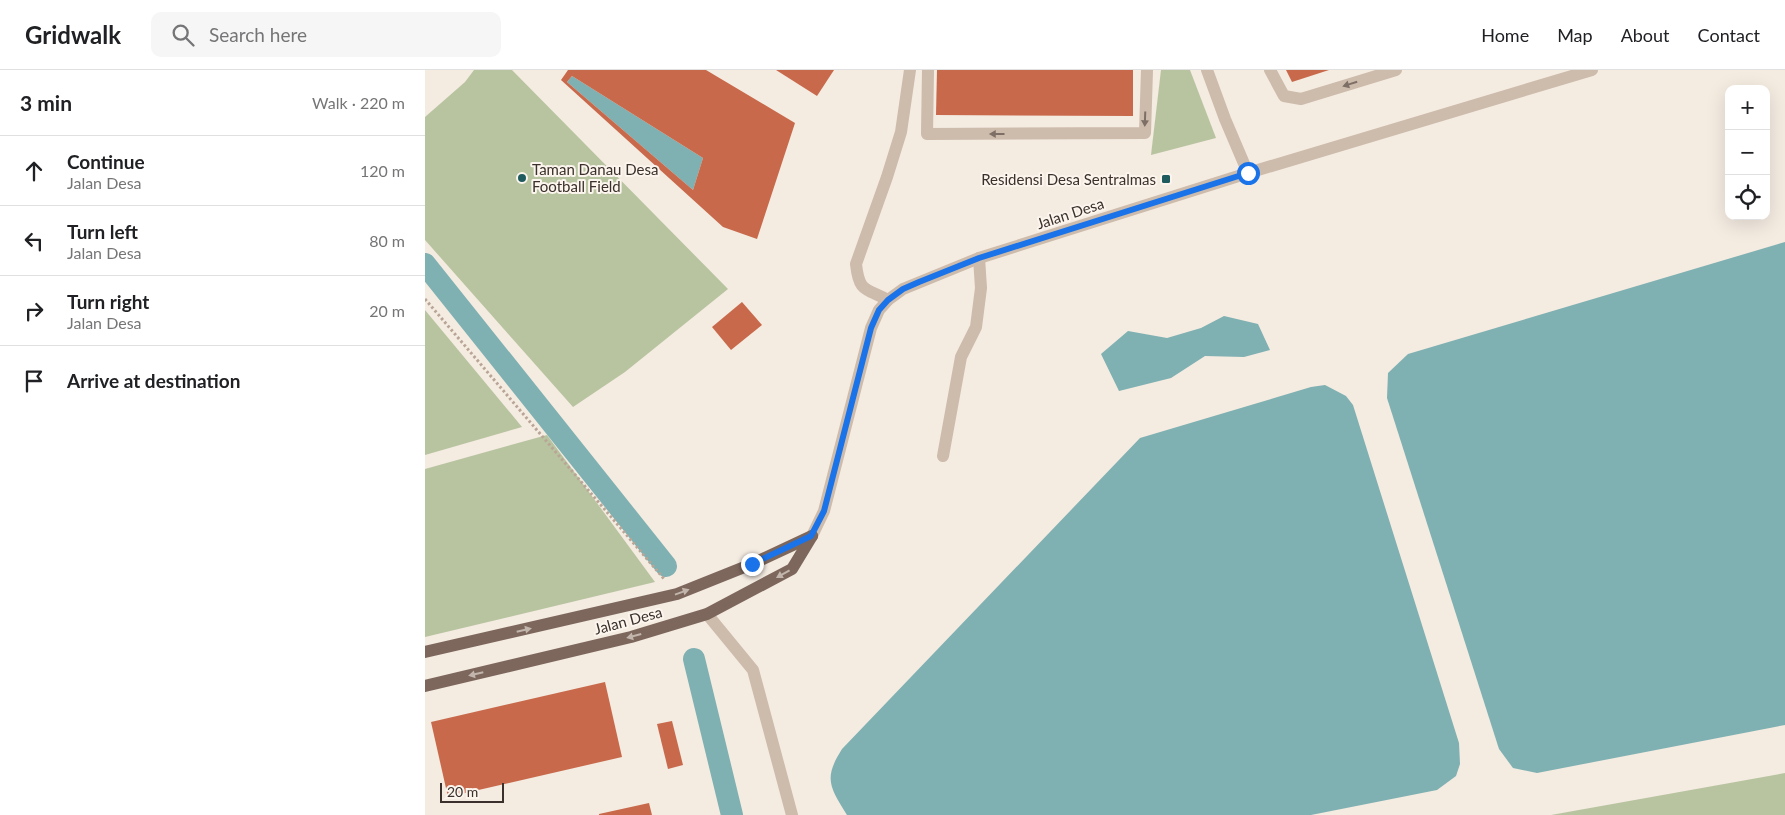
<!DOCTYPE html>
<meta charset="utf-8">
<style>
body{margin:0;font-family:Lato,sans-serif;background:#f6f6f6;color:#202124}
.controls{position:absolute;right:15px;top:15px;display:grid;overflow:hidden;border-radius:10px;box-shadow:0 5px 20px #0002}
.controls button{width:45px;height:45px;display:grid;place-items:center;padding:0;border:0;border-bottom:1px solid #e0e0e0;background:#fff;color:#202124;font:25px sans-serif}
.scale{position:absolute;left:15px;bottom:12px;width:64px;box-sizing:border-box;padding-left:5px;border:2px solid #3b302b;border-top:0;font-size:14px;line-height:18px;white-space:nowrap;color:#3b302b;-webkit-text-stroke:4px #fbf5ee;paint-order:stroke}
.stop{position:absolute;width:15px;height:15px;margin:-11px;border:4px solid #1a73e8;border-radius:50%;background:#fff}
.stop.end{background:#1a73e8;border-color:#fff;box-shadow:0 1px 5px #0008}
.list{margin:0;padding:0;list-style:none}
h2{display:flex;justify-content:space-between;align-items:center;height:65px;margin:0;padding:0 20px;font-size:21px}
h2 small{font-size:16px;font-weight:400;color:#757577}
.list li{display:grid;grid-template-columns:32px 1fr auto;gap:15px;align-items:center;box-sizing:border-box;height:70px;padding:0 20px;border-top:1px solid #e0e0e0}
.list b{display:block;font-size:19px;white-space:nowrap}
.list p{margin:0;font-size:16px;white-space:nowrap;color:#757577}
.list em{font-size:16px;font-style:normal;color:#757577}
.icon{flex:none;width:28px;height:28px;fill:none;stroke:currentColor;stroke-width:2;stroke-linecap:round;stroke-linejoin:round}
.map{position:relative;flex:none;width:1360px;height:745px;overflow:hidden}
header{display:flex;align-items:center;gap:30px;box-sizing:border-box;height:70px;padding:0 25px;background:#fff;border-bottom:1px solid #e0e0e0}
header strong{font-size:24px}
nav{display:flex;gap:28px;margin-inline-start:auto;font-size:18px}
.search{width:350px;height:45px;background:#f6f6f6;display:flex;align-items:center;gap:12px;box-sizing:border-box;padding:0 18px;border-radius:10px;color:#757577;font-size:19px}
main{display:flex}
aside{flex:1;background:#fff}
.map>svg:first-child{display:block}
.green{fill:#b8c4a0}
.water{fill:#7fb0b2}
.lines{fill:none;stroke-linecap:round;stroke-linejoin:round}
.canal{stroke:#7fb0b2;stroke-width:22}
.building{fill:#c8694b;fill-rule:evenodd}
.path{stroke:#b9a596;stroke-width:3;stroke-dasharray:2.5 2.5;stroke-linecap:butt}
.minor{stroke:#cdbbac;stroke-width:12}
.major{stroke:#7d675c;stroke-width:12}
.oneway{fill:#7d6f65}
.oneway2{fill:#c2b5ac}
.route{stroke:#1a73e8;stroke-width:6}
.poi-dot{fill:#1f5a5e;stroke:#fbf5ee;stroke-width:2}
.labels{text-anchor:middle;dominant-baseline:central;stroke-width:4;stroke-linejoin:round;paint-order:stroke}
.poi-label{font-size:15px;fill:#3b302b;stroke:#fbf5ee;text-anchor:start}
.street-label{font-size:15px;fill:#3b302b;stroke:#fbf5ee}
</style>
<header>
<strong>Gridwalk</strong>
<div class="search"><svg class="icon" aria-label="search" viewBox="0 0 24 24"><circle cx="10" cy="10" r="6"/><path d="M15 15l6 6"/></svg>Search here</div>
<nav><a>Home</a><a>Map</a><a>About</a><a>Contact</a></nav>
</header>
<main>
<aside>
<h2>3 min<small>Walk · 220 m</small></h2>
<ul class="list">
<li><svg class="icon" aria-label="ahead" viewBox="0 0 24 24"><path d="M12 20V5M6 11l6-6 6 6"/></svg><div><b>Continue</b><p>Jalan Desa</p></div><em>120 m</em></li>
<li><svg class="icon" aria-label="left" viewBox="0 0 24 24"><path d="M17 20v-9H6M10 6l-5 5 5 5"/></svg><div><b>Turn left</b><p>Jalan Desa</p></div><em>80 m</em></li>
<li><svg class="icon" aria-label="right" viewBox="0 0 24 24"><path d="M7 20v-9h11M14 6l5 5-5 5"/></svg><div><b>Turn right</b><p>Jalan Desa</p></div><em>20 m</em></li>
<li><svg class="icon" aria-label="arrive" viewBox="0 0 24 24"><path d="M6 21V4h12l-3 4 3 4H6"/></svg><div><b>Arrive at destination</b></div></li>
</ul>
</aside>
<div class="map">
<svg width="1360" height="745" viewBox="0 0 1360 745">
<rect width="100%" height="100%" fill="#f4ebe1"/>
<g class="green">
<path d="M49,0H87L303,219L200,302L148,337L0,170V47L40,12Z"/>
<path d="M736,0H765L791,68L726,85Z"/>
<path d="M0,240L97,357L0,385Z"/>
<path d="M122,365L230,512L0,567V399Z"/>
<path d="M1360,703V745H1126Z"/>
</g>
<g class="water">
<path d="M147,6L278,88L268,120L142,12Z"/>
<path d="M1360,172V655L1112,703L1088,698L1074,679L962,328L963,303L983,284Z"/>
<path d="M799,246L833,254L845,280L819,287L780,286L746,308L694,321L676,284L703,261L742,268L776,258Z"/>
<path d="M900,315L921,326L928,335L1034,673L1035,694L1031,706L1012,720L886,745H422C405,717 398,709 417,679L715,368L886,317Z"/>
</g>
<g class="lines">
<g class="canal">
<path d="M0,194L241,496"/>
<path d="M269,589L307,745"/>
</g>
</g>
<g class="building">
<path d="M143,0H281L370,53L332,169L298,157L136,10ZM147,6L278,88L268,120L142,12Z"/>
<path d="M351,0H409L392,26Z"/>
<path d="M512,0H708V46L511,45Z"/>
<path d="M861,0H904L867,12Z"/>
<path d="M317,232L337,255L306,280L287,257Z"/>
<path d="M180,612L197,687L23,727L6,652Z"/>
<path d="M247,651L258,695L243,699L232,654Z"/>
<path d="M224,733L227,745H174V744Z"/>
</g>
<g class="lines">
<path class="path" d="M0,229L240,510"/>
<g class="minor">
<path d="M503,0L502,64L720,63L722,0"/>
<path d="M782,0L800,49L823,103"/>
<path d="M845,0L859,26L876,29L971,0"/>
<path d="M463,230C440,218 434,222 431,194L462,107L476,62L485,0"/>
<path d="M518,386L536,287L551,257L556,218L554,188"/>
<path d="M387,466L399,441L446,258L454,240L463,230L478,219L554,188L823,103L1167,0"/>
<path d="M282,544L328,600L367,745"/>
</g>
<g class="major">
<path d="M0,582L252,524L327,494L387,466"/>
<path d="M0,616L206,567L282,544L367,499L387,466"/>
</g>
</g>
<defs><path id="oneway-solid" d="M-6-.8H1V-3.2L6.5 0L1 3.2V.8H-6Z" transform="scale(1.25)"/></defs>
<g class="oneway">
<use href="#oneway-solid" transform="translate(925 14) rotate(163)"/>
<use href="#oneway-solid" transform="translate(720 49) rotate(92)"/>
<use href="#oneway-solid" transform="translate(572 64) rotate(180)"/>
</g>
<g class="oneway2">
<use href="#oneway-solid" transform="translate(358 504) rotate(151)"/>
<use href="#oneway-solid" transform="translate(257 522) rotate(-20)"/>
<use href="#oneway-solid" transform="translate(99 560) rotate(-13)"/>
<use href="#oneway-solid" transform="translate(209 566) rotate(165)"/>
<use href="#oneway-solid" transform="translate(51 604) rotate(167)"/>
</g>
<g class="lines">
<path class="route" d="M327,494L386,466L399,441L446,258L454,240L463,230L478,219L494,212L554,188L823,103"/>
</g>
<g class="poi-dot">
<circle cx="97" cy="108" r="5"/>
<rect x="736" y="104" width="10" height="10" rx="2.5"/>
</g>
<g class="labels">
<g class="poi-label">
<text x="107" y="99">Taman Danau Desa<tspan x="107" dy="17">Football Field</tspan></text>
<text x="731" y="109" text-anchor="end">Residensi Desa Sentralmas</text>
</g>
<g class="street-label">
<text transform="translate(645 143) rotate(-18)">Jalan Desa</text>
<text transform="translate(203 550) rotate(-15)">Jalan Desa</text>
</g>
</g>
</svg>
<div class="controls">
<button>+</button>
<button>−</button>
<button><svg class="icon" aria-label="locate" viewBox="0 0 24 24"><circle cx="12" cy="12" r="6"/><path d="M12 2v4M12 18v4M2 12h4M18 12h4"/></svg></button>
</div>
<div class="scale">20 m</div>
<div class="stop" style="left:823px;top:103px"></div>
<div class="stop end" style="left:327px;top:494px"></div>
</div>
</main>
